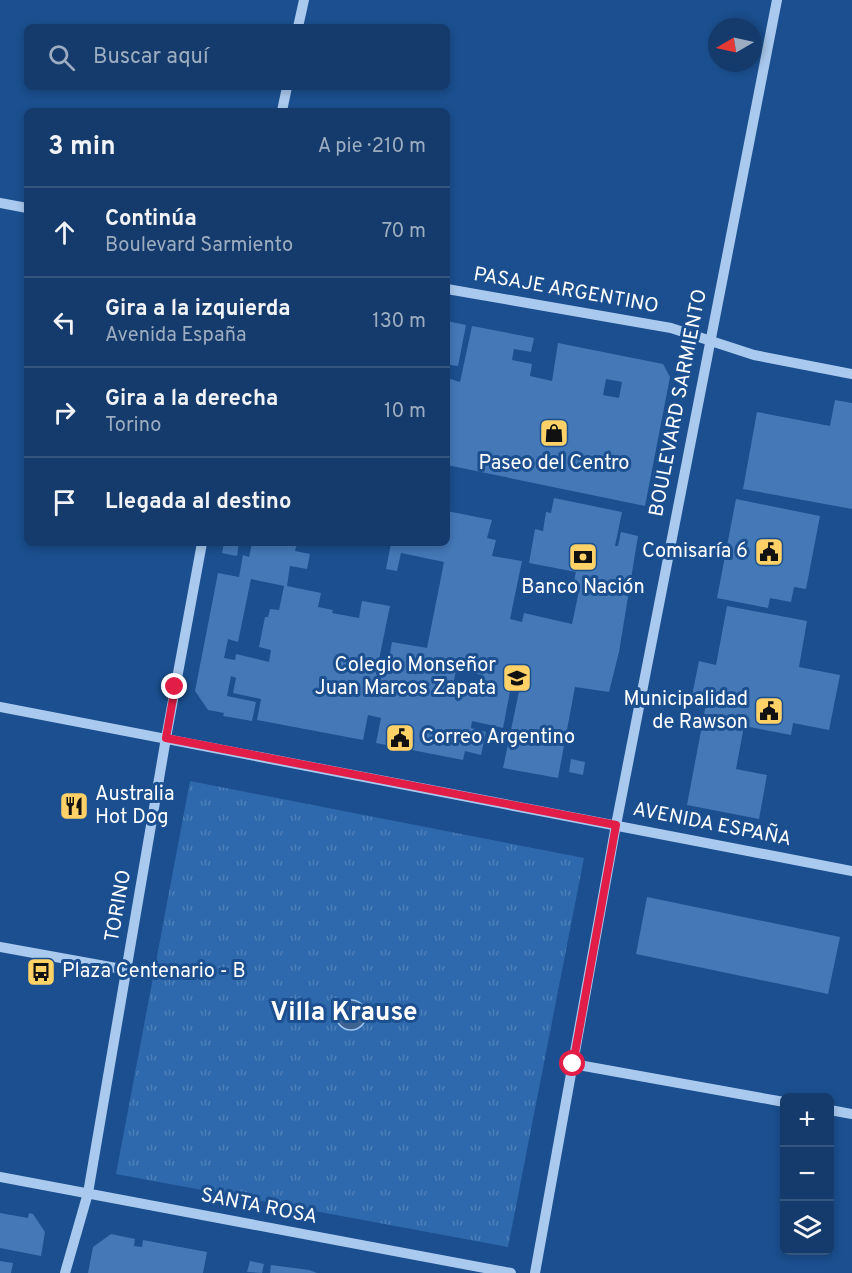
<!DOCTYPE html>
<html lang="es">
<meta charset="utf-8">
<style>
body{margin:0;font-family:Overpass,sans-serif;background:#214673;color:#f1f3f6}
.controls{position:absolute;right:18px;bottom:18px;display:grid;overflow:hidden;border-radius:9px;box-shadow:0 3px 9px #0003}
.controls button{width:54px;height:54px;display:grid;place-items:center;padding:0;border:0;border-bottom:2px solid #33557e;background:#143b6b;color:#f1f3f6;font:30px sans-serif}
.compass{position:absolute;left:708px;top:18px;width:54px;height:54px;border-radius:50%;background:#143b6b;box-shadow:0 3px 9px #0003;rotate:261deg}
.stop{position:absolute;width:18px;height:18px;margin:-14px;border:4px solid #e11d48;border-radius:50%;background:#fff}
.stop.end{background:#e11d48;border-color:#fff;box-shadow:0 2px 6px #0008}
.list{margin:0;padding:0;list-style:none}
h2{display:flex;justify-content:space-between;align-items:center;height:78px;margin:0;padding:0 24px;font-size:26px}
h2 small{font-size:20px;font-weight:400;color:#9dadc1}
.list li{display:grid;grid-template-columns:39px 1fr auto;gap:18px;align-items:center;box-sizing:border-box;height:90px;padding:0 24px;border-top:2px solid #33557e}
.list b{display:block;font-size:22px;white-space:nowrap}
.list p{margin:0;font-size:20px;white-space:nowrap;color:#9dadc1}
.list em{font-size:20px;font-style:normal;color:#9dadc1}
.icon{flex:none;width:33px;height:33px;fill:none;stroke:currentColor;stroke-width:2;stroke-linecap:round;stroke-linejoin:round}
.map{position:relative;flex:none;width:852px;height:1273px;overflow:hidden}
.search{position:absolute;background:#143b6b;box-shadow:0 3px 9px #0003;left:24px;top:24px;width:426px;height:66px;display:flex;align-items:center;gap:15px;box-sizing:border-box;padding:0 21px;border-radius:9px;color:#9dadc1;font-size:22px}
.panel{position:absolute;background:#143b6b;box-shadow:0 3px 9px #0003;left:24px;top:108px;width:426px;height:438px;border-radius:9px}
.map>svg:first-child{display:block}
.park{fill:url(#park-tufts)}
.water{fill:#3c6290;stroke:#9cc4f0;stroke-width:1.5}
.building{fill:#4478b7;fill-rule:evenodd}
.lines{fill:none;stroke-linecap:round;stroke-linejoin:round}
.minor{stroke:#a9c9ee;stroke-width:10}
.route{stroke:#e11d48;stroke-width:8}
.labels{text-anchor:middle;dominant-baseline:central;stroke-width:6;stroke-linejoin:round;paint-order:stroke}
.street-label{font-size:20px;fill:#fff;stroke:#1b4f8f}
.poi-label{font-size:20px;fill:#fff;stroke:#1b4f8f;text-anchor:end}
.district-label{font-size:26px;font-weight:bold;fill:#fff;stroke:#1b4f8f}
</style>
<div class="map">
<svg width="852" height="1273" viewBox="0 0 852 1273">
<defs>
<pattern id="park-tufts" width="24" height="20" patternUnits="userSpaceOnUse" patternTransform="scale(1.5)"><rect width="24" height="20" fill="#2e69ad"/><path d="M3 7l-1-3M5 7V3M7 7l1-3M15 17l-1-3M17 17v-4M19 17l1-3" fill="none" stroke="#4d80b9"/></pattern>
</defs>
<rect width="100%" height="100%" fill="#1b4f8f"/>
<path class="park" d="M190,781L584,858L508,1247L116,1174Z"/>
<circle class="water" cx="351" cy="1015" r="15"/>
<g class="building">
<path d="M447,321L466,325L458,366L450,365L448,376Z"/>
<path d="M472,326L534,338L531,352L514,349L512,360L532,364L530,376L552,381L558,343L663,364L670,377L645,506L447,465V424L450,411H447V378L460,382ZM606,379L622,382L619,398L603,395Z"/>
<path d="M835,400L852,403V509L743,489L757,412L830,426Z"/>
<path d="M554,498L622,512L615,546H618L621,532L638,536L619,652L609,692L575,687L558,778L503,768L521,682L512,681L503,728L472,721L471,728L486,732L481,755L465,751L463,760L376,743L381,718L368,715L363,740L257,720L261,699L233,693L236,678L231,676L227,696L256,702L252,721L223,716L224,713L208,710L195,691L218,573L239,577L243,555L249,557L252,543H297L295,551L310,554L307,569L290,566L287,586L321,593L318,607L333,610L332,613L359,618L362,601L390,606L376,674L386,675L392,642L427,648L444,562L401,553L397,571L386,569L391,543H447V511L492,520L487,538L496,540L492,556L522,561L510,619L522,622L524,613L572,624L580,586L573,584L576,572L529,563L535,529L543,531L546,512L551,513ZM251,579L284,586L279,610L270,609L268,617H265L259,647L271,650L269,662L236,654L235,660L224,658L228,639L238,642ZM456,670L483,675L480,691L453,685Z"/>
<path d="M736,499L820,516L806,589L794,587L791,602L770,598L768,608L717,598Z"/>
<path d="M224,543H239L237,556L222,553Z"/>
<path d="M727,606L807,621L799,667L840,675L829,730L793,723L791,735L744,726L736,769L767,775L759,819L687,805L707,699L692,696L699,661L716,665Z"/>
<path d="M571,759L585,762L583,775L569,772Z"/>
<path d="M647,897L840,937L828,994L636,954Z"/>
<path d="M0,1213L28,1218L29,1213L33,1214L45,1232L41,1256L0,1248Z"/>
<path d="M111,1234L135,1239L134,1246L142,1247L143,1240L207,1252L203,1273H88L93,1247Z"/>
<path d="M0,1261L13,1263L11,1273H0Z"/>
<path d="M250,1261L264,1264L262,1273L247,1272Z"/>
<path d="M271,1265L309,1270L317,1273H270Z"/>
</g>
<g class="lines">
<g class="minor">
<path d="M298,27L304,0"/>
<path d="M282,111L287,87"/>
<path d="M0,203L27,208"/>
<path d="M447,289L671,328L754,355L852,374"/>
<path d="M0,707L852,871"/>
<path d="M0,947L127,970"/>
<path d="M573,1064L784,1102"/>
<path d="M830,1110L852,1114"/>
<path d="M0,1177L511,1273"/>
<path d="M65,1273L88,1193L166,738L202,543"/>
<path d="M535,1273L616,825L777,0"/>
</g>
</g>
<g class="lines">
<path class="route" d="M175,687L166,738L616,825L573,1064"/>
</g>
<defs>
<g id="shop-square" transform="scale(1.5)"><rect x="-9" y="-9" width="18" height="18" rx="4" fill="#ffd166" stroke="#1b4f8f"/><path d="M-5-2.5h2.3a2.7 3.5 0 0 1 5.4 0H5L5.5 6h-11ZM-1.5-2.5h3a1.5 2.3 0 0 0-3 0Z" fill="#111"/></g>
<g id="civic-square" transform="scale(1.5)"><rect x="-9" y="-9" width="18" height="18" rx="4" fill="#ffd166" stroke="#1b4f8f"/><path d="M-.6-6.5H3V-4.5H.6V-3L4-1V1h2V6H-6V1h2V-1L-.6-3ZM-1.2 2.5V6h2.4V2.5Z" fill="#111"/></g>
<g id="bank-square" transform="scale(1.5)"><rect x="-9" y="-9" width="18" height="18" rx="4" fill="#ffd166" stroke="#1b4f8f"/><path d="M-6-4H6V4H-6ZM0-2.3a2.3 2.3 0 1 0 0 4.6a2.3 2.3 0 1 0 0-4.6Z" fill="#111"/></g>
<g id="school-square" transform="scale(1.5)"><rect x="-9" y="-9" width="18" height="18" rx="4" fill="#ffd166" stroke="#1b4f8f"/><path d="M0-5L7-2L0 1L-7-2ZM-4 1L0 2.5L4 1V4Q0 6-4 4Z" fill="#111"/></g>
<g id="restaurant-square" transform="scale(1.5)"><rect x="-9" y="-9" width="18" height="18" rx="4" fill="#ffd166" stroke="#1b4f8f"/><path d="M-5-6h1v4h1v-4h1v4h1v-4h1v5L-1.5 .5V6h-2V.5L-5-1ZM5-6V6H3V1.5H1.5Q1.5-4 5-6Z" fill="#111"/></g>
<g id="bus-square" transform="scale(1.5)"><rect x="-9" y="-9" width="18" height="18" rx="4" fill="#ffd166" stroke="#1b4f8f"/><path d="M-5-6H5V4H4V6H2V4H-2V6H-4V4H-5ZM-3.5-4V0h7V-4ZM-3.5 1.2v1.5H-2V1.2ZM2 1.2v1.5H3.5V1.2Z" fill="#111"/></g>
</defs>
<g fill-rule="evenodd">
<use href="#shop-square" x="554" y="433"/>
<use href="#civic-square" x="769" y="552"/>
<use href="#bank-square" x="583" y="557"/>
<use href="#school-square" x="517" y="678"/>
<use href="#civic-square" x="769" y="711"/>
<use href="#civic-square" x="400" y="738"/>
<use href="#restaurant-square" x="74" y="806"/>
<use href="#bus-square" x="41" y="972"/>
</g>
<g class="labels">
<g class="street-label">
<text transform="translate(566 291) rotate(10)">PASAJE ARGENTINO</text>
<text transform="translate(679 403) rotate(-79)">BOULEVARD SARMIENTO</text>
<text transform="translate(712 825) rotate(11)">AVENIDA ESPAÑA</text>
<text transform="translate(119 906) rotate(-80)">TORINO</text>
<text transform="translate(259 1207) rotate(11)">SANTA ROSA</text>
</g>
<g class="poi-label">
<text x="554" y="464" text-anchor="middle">Paseo del Centro</text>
<text x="748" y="552">Comisaría 6</text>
<text x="583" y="588" text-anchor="middle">Banco Nación</text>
<text x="496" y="666">Colegio Monseñor<tspan x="496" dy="23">Juan Marcos Zapata</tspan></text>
<text x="748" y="700">Municipalidad<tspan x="748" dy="23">de Rawson</tspan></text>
<text x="421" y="738" text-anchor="start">Correo Argentino</text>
<text x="95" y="795" text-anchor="start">Australia<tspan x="95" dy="23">Hot Dog</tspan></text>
<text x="62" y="972" text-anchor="start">Plaza Centenario - B</text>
</g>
<g class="district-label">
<text x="344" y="1013">Villa Krause</text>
</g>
</g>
</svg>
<div class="controls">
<button>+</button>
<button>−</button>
<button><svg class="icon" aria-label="layers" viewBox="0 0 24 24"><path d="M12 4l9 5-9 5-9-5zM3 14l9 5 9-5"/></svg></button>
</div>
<svg class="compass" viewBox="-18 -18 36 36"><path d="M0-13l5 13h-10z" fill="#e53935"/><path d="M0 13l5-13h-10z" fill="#9dadc1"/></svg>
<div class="stop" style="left:573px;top:1064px"></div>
<div class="stop end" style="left:175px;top:687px"></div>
<div class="search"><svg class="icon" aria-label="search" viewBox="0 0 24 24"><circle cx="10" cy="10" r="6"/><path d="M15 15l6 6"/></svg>Buscar aquí</div>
<section class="panel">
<h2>3 min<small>A pie · 210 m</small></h2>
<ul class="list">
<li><svg class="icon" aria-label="ahead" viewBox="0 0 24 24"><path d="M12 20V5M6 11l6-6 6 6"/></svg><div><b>Continúa</b><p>Boulevard Sarmiento</p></div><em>70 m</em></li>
<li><svg class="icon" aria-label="left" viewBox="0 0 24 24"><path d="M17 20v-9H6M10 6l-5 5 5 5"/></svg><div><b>Gira a la izquierda</b><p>Avenida España</p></div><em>130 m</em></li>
<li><svg class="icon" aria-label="right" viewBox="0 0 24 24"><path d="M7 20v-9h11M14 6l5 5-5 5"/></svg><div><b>Gira a la derecha</b><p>Torino</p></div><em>10 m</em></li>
<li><svg class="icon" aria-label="arrive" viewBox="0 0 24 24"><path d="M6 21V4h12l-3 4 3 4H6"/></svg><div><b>Llegada al destino</b></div></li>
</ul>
</section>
</div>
